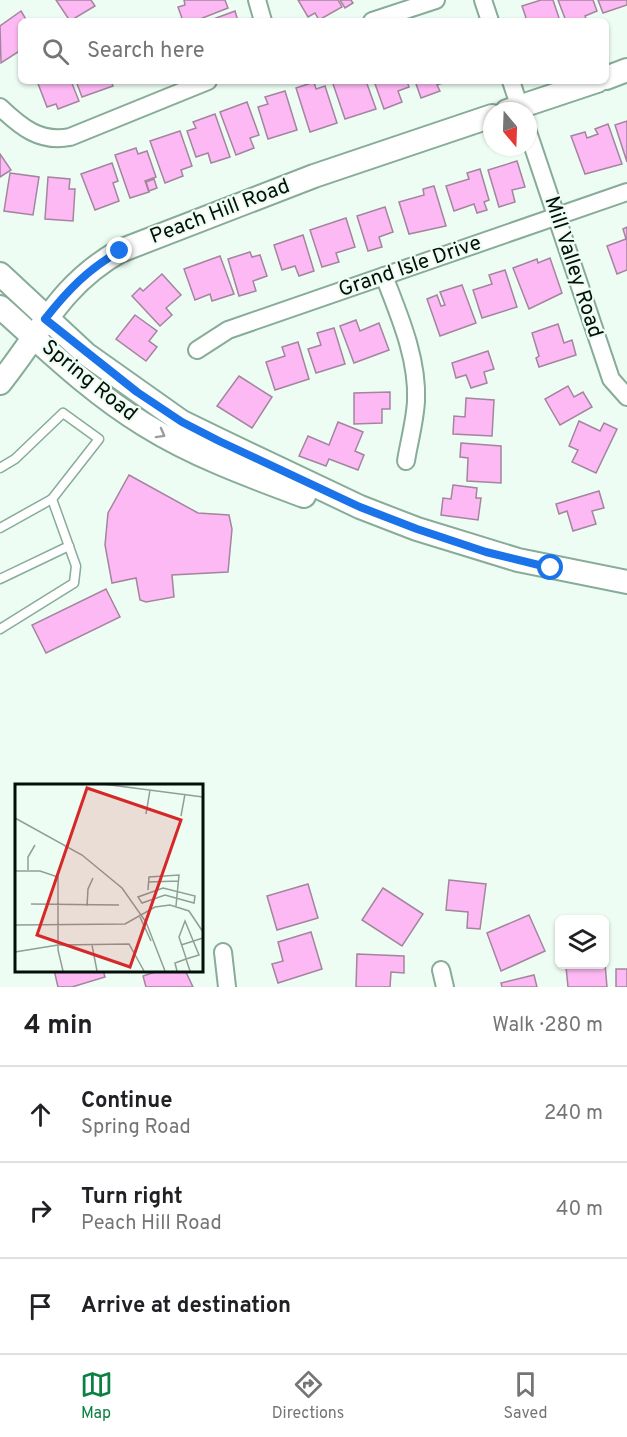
<!DOCTYPE html>
<meta charset="utf-8">
<style>
body{margin:0;font-family:Overpass,sans-serif;background:#f6f6f6;color:#202124}
.controls{position:absolute;right:18px;bottom:18px;display:grid;overflow:hidden;border-radius:9px;box-shadow:0 2px 4px #0004}
.controls button{width:54px;height:54px;display:grid;place-items:center;padding:0;border:0;border-bottom:2px solid #e0e0e0;background:#fff;color:#202124;font:30px sans-serif}
.compass{position:absolute;left:483px;top:102px;width:54px;height:54px;border-radius:50%;background:#fff;box-shadow:0 2px 4px #0004;rotate:161deg}
.stop{position:absolute;width:18px;height:18px;margin:-14px;border:4px solid #1a73e8;border-radius:50%;background:#fff}
.stop.end{background:#1a73e8;border-color:#fff;box-shadow:0 2px 6px #0008}
.list{margin:0;padding:0;list-style:none}
h2{display:flex;justify-content:space-between;align-items:center;height:78px;margin:0;padding:0 24px;font-size:26px}
h2 small{font-size:20px;font-weight:400;color:#757577}
.list li{display:grid;grid-template-columns:39px 1fr auto;gap:18px;align-items:center;box-sizing:border-box;height:96px;padding:0 24px;border-top:2px solid #e0e0e0}
.list b{display:block;font-size:22px;white-space:nowrap}
.list p{margin:0;font-size:20px;white-space:nowrap;color:#757577}
.list em{font-size:20px;font-style:normal;color:#757577}
.icon{flex:none;width:33px;height:33px;fill:none;stroke:currentColor;stroke-width:2;stroke-linecap:round;stroke-linejoin:round}
.map{position:relative;flex:none;width:627px;height:987px;overflow:hidden}
.search{position:absolute;background:#fff;box-shadow:0 2px 4px #0004;left:18px;right:18px;top:18px;height:66px;display:flex;align-items:center;gap:15px;box-sizing:border-box;padding:0 21px;border-radius:9px;color:#757577;font-size:22px}
.sheet{height:366px;background:#fff}
nav{display:flex;justify-content:space-around;align-items:center;box-sizing:border-box;height:84px;border-top:2px solid #e0e0e0;background:#fff;font-size:16px;color:#757577}
nav a{display:grid;justify-items:center;gap:3px}
nav .on{color:#0b8043}
.map>svg:first-child{display:block}
.building{fill:#fcb9f3;stroke:#a3859e;stroke-width:1.5}
.lines{fill:none;stroke-linecap:round;stroke-linejoin:round}
.lane-casing{stroke:#87ac98;stroke-width:11}
.street-casing{stroke:#87ac98;stroke-width:20}
.secondary-casing{stroke:#87ac98;stroke-width:26}
.lane{stroke:#fff;stroke-width:8}
.street{stroke:#fff;stroke-width:16}
.secondary{stroke:#fff;stroke-width:22}
.oneway{stroke:#9a9f9d}
.route{stroke:#1a73e8;stroke-width:8}
.labels{text-anchor:middle;dominant-baseline:central;stroke-width:4.5;stroke-linejoin:round;paint-order:stroke}
.street-label{font-size:21px;fill:#030f09;stroke:#eefdf4}
.inset-road{fill:none;stroke:#909e96;stroke-width:1.5}
.view{fill:#d62828;fill-opacity:0.15;stroke:#d62828;stroke-width:3}
.inset-edge{fill:none;stroke:#030f09;stroke-width:3}
</style>
<div class="map">
<svg width="627" height="987" viewBox="0 0 627 987">
<rect width="100%" height="100%" fill="#eefdf4"/>
<g class="building">
<path d="M56,0H91L95,6L70,21Z"/>
<path d="M184,0H225L228,8L195,21H183L178,7L185,5Z"/>
<path d="M298,0H338L342,7L319,20L315,13L308,17Z"/>
<path d="M340,0H351L353,3L345,8Z"/>
<path d="M541,0H553L560,21H527L522,6Z"/>
<path d="M558,0H593L597,11L585,16L587,21H566Z"/>
<path d="M598,0H627V5L603,13Z"/>
<path d="M21,11L27,21H21V50L1,63L0,26Z"/>
<path d="M235,11L238,21H208Z"/>
<path d="M37,81H71L79,101L58,109L56,104L47,107Z"/>
<path d="M76,81H111L113,86L82,97Z"/>
<path d="M332,81H366L376,109L345,119Z"/>
<path d="M374,81H407L409,87L398,91L402,102L384,109Z"/>
<path d="M415,81H448L437,85L440,91L421,98Z"/>
<path d="M314,82L316,89L325,86L337,123L310,132L296,88Z"/>
<path d="M285,91L297,130L268,139L258,107L268,104L265,97Z"/>
<path d="M247,102L259,135L250,138L254,148L236,155L220,112Z"/>
<path d="M215,114L230,157L211,163L208,153L196,157L187,131L196,128L193,122Z"/>
<path d="M627,121V162L615,125Z"/>
<path d="M608,124L622,164L585,174L571,136L585,132L587,138L598,134L595,129Z"/>
<path d="M180,131L192,166L181,170L183,176L165,183L150,141Z"/>
<path d="M136,148L138,154L147,151L156,177L145,181L149,192L130,198L115,155Z"/>
<path d="M0,154L11,170L0,177Z"/>
<path d="M517,161L525,187L512,190L515,202L499,207L488,170Z"/>
<path d="M112,163L118,181L113,183L119,201L95,210L81,174Z"/>
<path d="M480,169L489,200L484,202L487,210L477,213L474,204L454,211L446,186L469,179L467,173Z"/>
<path d="M10,173L39,177L33,215L4,211Z"/>
<path d="M48,177L70,179L69,189H75L73,221L45,219Z"/>
<path d="M154,179L157,188L149,191L146,182Z"/>
<path d="M434,186L446,226L409,234L399,202L424,195L423,189Z"/>
<path d="M385,207L393,232L379,237L382,247L368,251L357,216Z"/>
<path d="M346,218L355,247L336,253L339,262L322,267L310,230Z"/>
<path d="M627,227V270L617,274L607,246L626,239L623,229Z"/>
<path d="M303,235L314,271L299,276L295,266L282,270L274,245Z"/>
<path d="M250,252L252,257L260,255L267,276L253,281L256,291L239,296L228,259Z"/>
<path d="M220,256L234,294L212,301L210,294L195,300L184,269Z"/>
<path d="M550,258L562,293L529,309L513,268L537,259L538,263Z"/>
<path d="M505,270L517,307L482,318L473,290L492,284L489,275Z"/>
<path d="M162,274L181,295L166,308L172,315L160,326L132,296L140,288L143,291Z"/>
<path d="M462,285L476,323L440,336L427,299L437,295L441,306L445,305L440,292Z"/>
<path d="M135,315L157,331L149,341L157,347L146,361L116,339Z"/>
<path d="M356,320L360,331L379,323L389,350L354,363L340,326Z"/>
<path d="M558,324L564,343L572,340L576,355L539,367L536,358L539,356L532,333Z"/>
<path d="M334,328L345,364L316,373L308,349L321,345L317,333Z"/>
<path d="M298,342L309,379L275,390L266,362L285,356L282,347Z"/>
<path d="M488,351L494,369L484,372L487,383L471,388L466,375L456,378L452,363Z"/>
<path d="M239,376L272,397L252,428L217,406Z"/>
<path d="M568,386L574,397L583,392L592,407L560,425L545,399Z"/>
<path d="M390,392V409H382V423L354,424V393Z"/>
<path d="M466,398L494,400L492,436L453,434L454,416L465,417Z"/>
<path d="M579,421L600,431L604,423L617,429L596,473L572,462L578,450L569,446Z"/>
<path d="M338,422L363,432L355,451L364,455L358,470L329,459L326,466L299,456L308,436L329,445Z"/>
<path d="M461,443L501,446V483L467,481L468,458L460,457Z"/>
<path d="M129,475L198,513L229,515L232,529L228,572L172,575L174,597L146,602L140,600L136,578L112,583L105,545L108,513Z"/>
<path d="M453,485L477,488L476,498H481L478,520L441,515L443,498L451,499Z"/>
<path d="M599,491L604,508L592,511L596,524L573,531L567,511L559,514L556,504Z"/>
<path d="M106,589L120,617L46,653L32,625Z"/>
<path d="M449,880L486,884L480,929L467,928L468,912L446,910Z"/>
<path d="M308,884L318,918L277,930L267,896Z"/>
<path d="M383,888L423,914L402,946L362,920Z"/>
<path d="M529,915L545,951L501,971L487,933Z"/>
<path d="M311,932L322,969L278,983L272,964L283,961L278,942Z"/>
<path d="M357,954L404,956V973L391,972L390,987H356Z"/>
<path d="M605,963L607,987H568L566,967Z"/>
<rect x="616" y="969" width="11" height="18"/>
<path d="M54,970H103L105,977L72,987H58Z"/>
<path d="M161,970H185L193,987H146L143,976Z"/>
<path d="M534,975L537,987H502L501,983Z"/>
</g>
<g class="lines">
<g class="lane-casing">
<g id="lane">
<path d="M0,468L15,459L63,413L99,439L52,499L0,528"/>
<path d="M0,579L69,546"/>
<path d="M0,629L74,583L76,566L52,499"/>
</g>
</g>
<g class="street-casing">
<g id="street">
<path d="M257,0L263,21"/>
<path d="M483,0L490,21"/>
<path d="M372,21L436,0"/>
<path d="M511,81L521,111"/>
<path d="M0,107C21,127 40,143 70,137L208,81"/>
<path d="M528,132L611,379L627,397"/>
<path d="M384,276C399,315 418,358 416,401C415,421 409,442 406,461"/>
<path d="M197,350L228,330L627,192"/>
<path d="M223,952L227,987"/>
<path d="M441,970L445,987"/>
</g>
</g>
<g class="secondary-casing">
<g id="secondary">
<path d="M606,78L627,70"/>
<path d="M507,111L597,81"/>
<path d="M0,274L86,354L182,422L219,440L360,507L417,529L518,560L627,582"/>
<path d="M0,307C46,348 92,393 145,425C195,456 250,476 304,496"/>
<path d="M0,383C41,332 60,285 120,251L314,176L492,116"/>
</g>
</g>
<use href="#lane" class="lane"/>
<use href="#street" class="street"/>
<use href="#secondary" class="secondary"/>
</g>
<defs><path id="oneway-chevron" d="M-2-3.5L2.5 0L-2 3.5" fill="none" stroke-width="1.6" stroke-linecap="round" stroke-linejoin="round" transform="scale(1.5)"/></defs>
<use class="oneway" href="#oneway-chevron" transform="translate(161 434) rotate(29)"/>
<g class="lines">
<path class="route" d="M120,251C88,269 68,290 45,319L137,392L182,422L219,441L360,507L417,529L486,552L551,568"/>
</g>
<g class="labels">
<g class="street-label">
<text transform="translate(220 212) rotate(-21)">Peach Hill Road</text>
<text transform="translate(410 267) rotate(-19)">Grand Isle Drive</text>
<text transform="translate(573 267) rotate(72)">Mill Valley Road</text>
<text transform="translate(89 381) rotate(39)">Spring Road</text>
</g>
</g>
<g transform="translate(15 784)">
<rect width="188" height="188" fill="#eefdf4"/>
<path class="inset-road" d="M88,0L188,13M131,30L135,6M166,32L170,10M0,34L67,71L107,104L131,138L150,187M13,86V73L20,61M0,87H25L43,93V166L48,187M133,98L164,97M148,104L180,112L179,119L150,111L127,119L123,113ZM133,106L134,93L164,91L161,122M16,120L104,121M72,122L73,105L78,94M125,133L136,157M0,141L110,140L140,123L155,121L174,127L188,148M77,161L82,187M166,161L188,154M0,168L43,161L114,160L129,187M162,187L160,179L171,175L184,171L170,137L164,153L171,174V175L175,187"/>
<path class="view" d="M72,4L166,36L115,183L22,151Z"/>
<rect width="188" height="188" class="inset-edge"/>
</g>
</svg>
<div class="controls">
<button><svg class="icon" aria-label="layers" viewBox="0 0 24 24"><path d="M12 4l9 5-9 5-9-5zM3 14l9 5 9-5"/></svg></button>
</div>
<svg class="compass" viewBox="-18 -18 36 36"><path d="M0-13l5 13h-10z" fill="#e53935"/><path d="M0 13l5-13h-10z" fill="#757577"/></svg>
<div class="stop" style="left:551px;top:568px"></div>
<div class="stop end" style="left:120px;top:251px"></div>
<div class="search"><svg class="icon" aria-label="search" viewBox="0 0 24 24"><circle cx="10" cy="10" r="6"/><path d="M15 15l6 6"/></svg>Search here</div>
</div>
<section class="sheet">
<h2>4 min<small>Walk · 280 m</small></h2>
<ul class="list">
<li><svg class="icon" aria-label="ahead" viewBox="0 0 24 24"><path d="M12 20V5M6 11l6-6 6 6"/></svg><div><b>Continue</b><p>Spring Road</p></div><em>240 m</em></li>
<li><svg class="icon" aria-label="right" viewBox="0 0 24 24"><path d="M7 20v-9h11M14 6l5 5-5 5"/></svg><div><b>Turn right</b><p>Peach Hill Road</p></div><em>40 m</em></li>
<li><svg class="icon" aria-label="arrive" viewBox="0 0 24 24"><path d="M6 21V4h12l-3 4 3 4H6"/></svg><div><b>Arrive at destination</b></div></li>
</ul>
</section>
<nav>
<a class="on"><svg class="icon" aria-label="map" viewBox="0 0 24 24"><path d="M3 6l6-2 6 2 6-2v14l-6 2-6-2-6 2zM9 4v14M15 6v14"/></svg>Map</a>
<a><svg class="icon" aria-label="directions" viewBox="0 0 24 24"><path d="M12 3l9 9-9 9-9-9zM9 14v-3h6M13 9l2 2-2 2"/></svg>Directions</a>
<a><svg class="icon" aria-label="saved" viewBox="0 0 24 24"><path d="M7 4h10v16l-5-4-5 4z"/></svg>Saved</a>
</nav>
